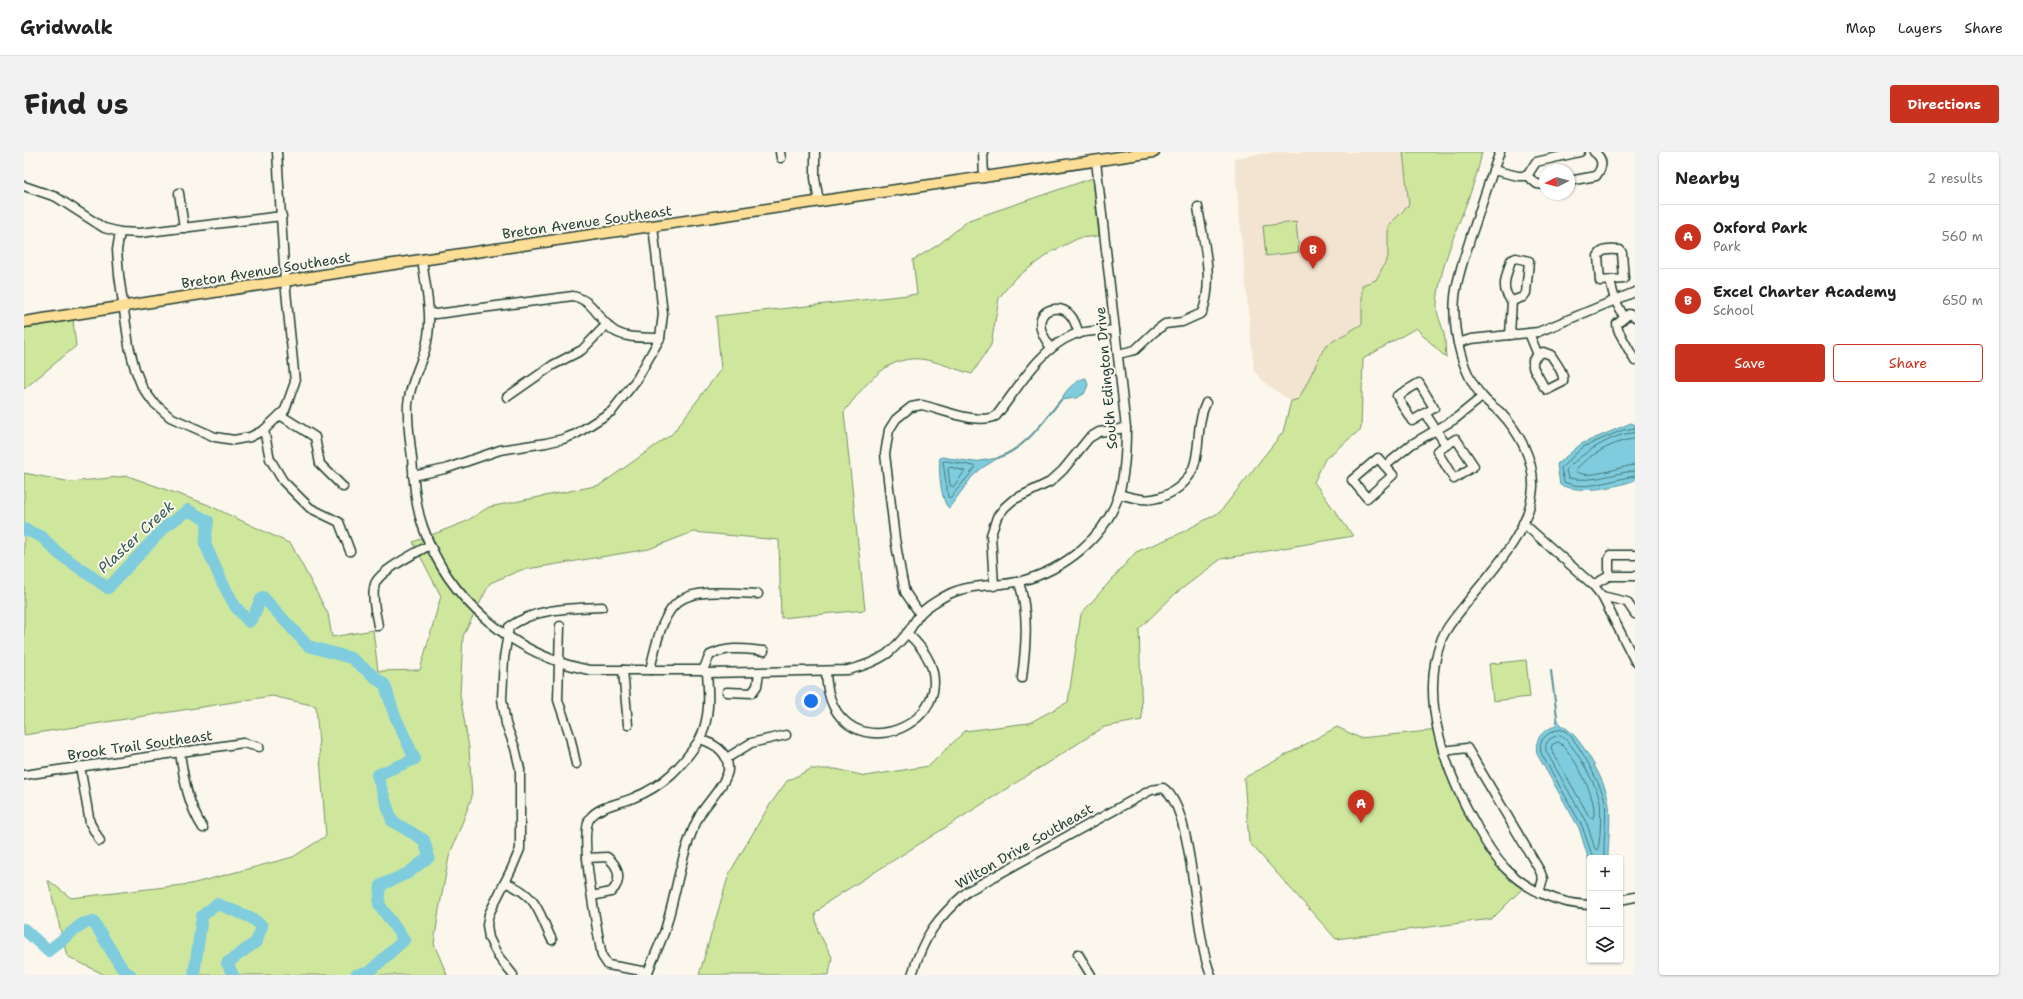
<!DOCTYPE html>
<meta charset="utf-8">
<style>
body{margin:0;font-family:"Shantell Sans",sans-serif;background:#f2f2f2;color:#222}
.controls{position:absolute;right:12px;bottom:12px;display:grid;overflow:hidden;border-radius:4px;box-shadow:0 1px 3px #0004}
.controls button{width:36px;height:36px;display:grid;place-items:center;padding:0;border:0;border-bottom:1px solid #e0e0e0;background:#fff;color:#222;font:20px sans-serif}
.compass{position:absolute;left:1515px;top:12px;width:36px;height:36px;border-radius:50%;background:#fff;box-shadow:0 1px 3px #0004;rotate:264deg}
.you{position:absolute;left:787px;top:549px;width:14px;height:14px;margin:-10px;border:3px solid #fff;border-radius:50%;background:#1a73e8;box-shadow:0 0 0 6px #1a73e833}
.badge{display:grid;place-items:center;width:26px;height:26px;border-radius:50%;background:#c8321e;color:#fff;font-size:13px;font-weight:700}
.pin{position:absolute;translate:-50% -33px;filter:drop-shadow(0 1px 2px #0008)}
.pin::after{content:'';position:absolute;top:21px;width:14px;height:12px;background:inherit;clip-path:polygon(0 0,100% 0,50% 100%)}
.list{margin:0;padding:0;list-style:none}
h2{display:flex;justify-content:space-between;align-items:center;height:52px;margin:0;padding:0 16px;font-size:17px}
h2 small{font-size:13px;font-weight:400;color:#767676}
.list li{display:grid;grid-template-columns:26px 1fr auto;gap:12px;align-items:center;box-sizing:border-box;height:64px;padding:0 16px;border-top:1px solid #e0e0e0}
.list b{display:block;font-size:15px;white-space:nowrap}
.list p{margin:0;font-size:13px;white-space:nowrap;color:#767676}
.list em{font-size:13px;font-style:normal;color:#767676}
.actions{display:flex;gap:8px;padding:12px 16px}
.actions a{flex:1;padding:9px 0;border:1px solid #c8321e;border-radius:4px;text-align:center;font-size:14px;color:#c8321e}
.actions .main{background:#c8321e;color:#fff}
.icon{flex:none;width:22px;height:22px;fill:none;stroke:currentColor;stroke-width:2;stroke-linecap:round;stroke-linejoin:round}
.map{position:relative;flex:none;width:1611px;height:823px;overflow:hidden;border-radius:4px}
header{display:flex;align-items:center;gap:24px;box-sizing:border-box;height:56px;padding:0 20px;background:#fff;border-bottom:1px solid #e0e0e0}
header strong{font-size:19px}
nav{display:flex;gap:22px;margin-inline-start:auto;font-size:14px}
.intro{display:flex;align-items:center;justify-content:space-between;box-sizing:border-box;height:96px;padding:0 24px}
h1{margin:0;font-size:28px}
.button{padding:10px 18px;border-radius:4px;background:#c8321e;color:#fff;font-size:14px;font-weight:700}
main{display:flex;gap:24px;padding:0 24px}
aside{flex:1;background:#fff;border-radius:4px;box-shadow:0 1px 3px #0004}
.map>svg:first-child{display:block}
.built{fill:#f2e4d0}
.green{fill:#cfe79d;stroke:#779268}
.water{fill:#7fccde;stroke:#59939a}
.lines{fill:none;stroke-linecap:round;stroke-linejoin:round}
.shore{stroke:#457678;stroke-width:1}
.stream{stroke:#59939a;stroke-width:2}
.river{stroke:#7fccde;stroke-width:12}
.minor-casing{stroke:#1f3d34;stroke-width:11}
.major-casing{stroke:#1f3d34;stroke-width:13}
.minor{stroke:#fbf7ec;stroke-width:8}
.major{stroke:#fdde96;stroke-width:10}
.labels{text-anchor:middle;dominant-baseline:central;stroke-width:4;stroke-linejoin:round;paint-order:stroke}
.street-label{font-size:14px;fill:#1f3d34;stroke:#fbf7ec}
.water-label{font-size:15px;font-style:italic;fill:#325a56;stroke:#fbf7ec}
</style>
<header>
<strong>Gridwalk</strong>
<nav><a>Map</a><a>Layers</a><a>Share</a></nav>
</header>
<div class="intro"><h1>Find us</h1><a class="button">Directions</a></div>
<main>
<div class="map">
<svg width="1611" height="823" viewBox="0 0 1611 823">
<rect width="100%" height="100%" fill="#fbf7ec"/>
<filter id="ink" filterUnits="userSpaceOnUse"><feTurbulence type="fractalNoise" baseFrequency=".025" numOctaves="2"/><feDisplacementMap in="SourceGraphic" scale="8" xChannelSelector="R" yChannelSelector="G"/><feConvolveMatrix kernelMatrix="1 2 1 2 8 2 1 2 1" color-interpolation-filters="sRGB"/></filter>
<g filter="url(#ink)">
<path class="built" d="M1252,0H1379L1385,53L1364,74V105L1352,128L1339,133L1338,172L1301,194L1275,247L1267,249L1245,234L1230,219L1210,6Z"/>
<g class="green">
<path d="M1379,0H1458C1448,52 1417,98 1413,152C1412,163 1418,172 1420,182C1422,189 1421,198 1422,206L1392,176L1339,207L1337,277L1301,307L1290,330L1329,384L1197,407L1151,442L1115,477L1118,568L1080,575L802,751L791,762L794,779L808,805L805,823H675L705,722L743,657L763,629L787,617H812L841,624L905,614L941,579L1005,571L1044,550L1057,462L1112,400L1153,383L1196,360L1259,280L1267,249L1275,247L1301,194L1338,172V133L1352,128L1364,105V74L1385,53Z"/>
<path d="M1069,26L1075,84L1055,86L1027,100L990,127L975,146L967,193L948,222C933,218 918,211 903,208C864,200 841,233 820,260L841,458L757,466L755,388L669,380L625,397L497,418L466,431L439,484L436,543L445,596L448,645L425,705L415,758L410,792L423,823H81L43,804L24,728L47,746L167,732L269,705L302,684L292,554L248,544L0,583V321L47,330L104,324L182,352L267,392L304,462L308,485L349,478L354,519L396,518L417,444L389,390L441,370L465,355L576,333L648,282L697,217L692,164L893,142L889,108L914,93L945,68Z"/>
<path d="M1272,70L1275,100L1242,104L1239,74Z"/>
<path d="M49,168L52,194L0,237V176Z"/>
<path d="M1502,508L1506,545L1469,549L1465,512Z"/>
<path d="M1313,575L1336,586L1414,578L1419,599L1462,690L1502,733L1468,767L1312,787L1225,690L1220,626Z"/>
</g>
<g class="water">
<path d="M1062,226L1064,233L1060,242L1052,246L1037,248C1041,239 1051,228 1062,226Z"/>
<path d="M1607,271L1611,273V328C1589,336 1559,342 1536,333L1533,312L1557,292Z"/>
<path d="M918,305L950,310L974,306L958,316L948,325L925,356C917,351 914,315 916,306Z"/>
<path d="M1533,565L1536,573C1554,578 1581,629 1584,647C1588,665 1584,688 1584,706H1566V712L1555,676L1513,602C1510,587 1518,578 1532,574Z"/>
</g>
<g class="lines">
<g class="shore">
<path d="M1611,276L1599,278L1559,295L1537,316L1540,330C1563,340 1588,327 1611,324"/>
<path d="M1611,281C1591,280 1555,303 1542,318L1544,326C1572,331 1586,321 1611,319"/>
<path d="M1611,287C1594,287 1560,305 1551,319C1563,329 1597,314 1611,313"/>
<path d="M922,309L950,314L952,315L926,346L924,345L919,310Z"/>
<path d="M926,315L941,319L929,335L926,333L924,317Z"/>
<path d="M1536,583C1549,589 1573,634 1576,649C1577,657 1577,692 1573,698L1571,697L1563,672L1522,599C1520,589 1527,585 1536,583Z"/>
<path d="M1534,590C1548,597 1576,651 1569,666H1566L1527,597L1528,593Z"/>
<path d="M1569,706L1558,674L1517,601C1515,593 1517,587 1524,582C1528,579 1536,576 1541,579C1554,588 1574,629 1580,645C1584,660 1579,689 1580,706"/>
</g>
<g class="stream">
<path d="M974,306C1004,294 1017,272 1037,248"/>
<path d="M1527,519L1533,565"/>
</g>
<g class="river">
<path d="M0,377L18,385L34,401L84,436L141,375L164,358L184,369L181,392L198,430L211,454L225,470C233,462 232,453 239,445L284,494L327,506L361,533L370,562L391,607L353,623L368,669L400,688L405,705L384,721L357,733L355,752L380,788L344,821L332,823"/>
<path d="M0,777L24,799L58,772L69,769L99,818L107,823"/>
<path d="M170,823L178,764L193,752L226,765L238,774L232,790L203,811L209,823"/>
</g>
<g class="minor-casing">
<g id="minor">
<path d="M756,0L757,6"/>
<path d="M791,0V26L795,50"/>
<path d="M959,0L960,26"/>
<path d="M1476,0C1465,28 1457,56 1447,84C1441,104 1433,124 1431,145C1428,177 1437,221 1459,245C1464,251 1470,255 1476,260C1495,280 1510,307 1509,335C1506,382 1467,419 1441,453C1433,463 1423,474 1418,486C1394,546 1422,621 1452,673C1460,688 1470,705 1482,717C1504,739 1535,752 1566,753"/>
<path d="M1469,18L1494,24H1503L1513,32L1521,33"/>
<path d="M1503,24L1512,10L1556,0"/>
<path d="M1545,29L1572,24C1579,15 1580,7 1570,0"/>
<path d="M0,34L32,45L80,76L96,80L116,81L258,64"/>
<path d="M155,41L160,76"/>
<path d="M96,80L93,98L95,123L105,194L111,217L118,235L129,250L146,265L191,285L210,288L226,285L240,278L261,258L271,230L261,129L253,0"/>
<path d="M1596,98L1598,101L1600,127L1576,129L1574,104C1578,96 1587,98 1596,98Z"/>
<path d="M398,108C402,138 410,168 401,198C395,216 386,232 384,252C383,270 386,288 388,306C390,330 391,353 399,375C424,448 490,503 565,518H679L683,521L824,518C837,515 851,510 863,502C870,496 878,488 884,480C888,475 891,468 896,462C902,455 917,446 925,442C948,431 974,435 997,429C1040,418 1082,385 1095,342C1101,321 1102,298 1102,276L1072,9"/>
<path d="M1586,129L1591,148L1600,165"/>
<path d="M406,161L412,162L549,144C573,150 574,170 592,180C605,187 621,185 636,186"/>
<path d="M1611,165L1605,162L1593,172L1594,178L1611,209"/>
<path d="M1505,181L1514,203L1509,208V215L1520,235L1523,238L1539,230C1541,221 1531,210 1527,203L1519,200L1514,203"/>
<path d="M1486,183L1488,149C1475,137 1483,123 1487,108L1492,106L1505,109L1502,141L1499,145L1488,149"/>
<path d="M1434,191L1447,187L1514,180L1611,140"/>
<path d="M1027,196C1022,188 1014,178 1017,167C1021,154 1040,154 1047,164C1051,169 1053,176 1055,182"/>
<path d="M1094,202L1111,198L1130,180L1141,172L1158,170L1178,161C1191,128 1179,89 1174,55"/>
<path d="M1395,231L1410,256L1388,269L1373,244Z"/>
<path d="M483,245L529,213L558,198L583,172"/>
<path d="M1401,261L1422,293"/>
<path d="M256,263L291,285L296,312L319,335"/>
<path d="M240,278L246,307L259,329L286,356L315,370L326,399"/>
<path d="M1432,287L1450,314L1430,327L1413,299Z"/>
<path d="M1354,306L1369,323L1343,346L1328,328Z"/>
<path d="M1361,314L1388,292L1431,267L1458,245"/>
<path d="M389,324L421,317L476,298L522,291L539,287L552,282L588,259L613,227L636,186L639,162L629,74"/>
<path d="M1095,342C1115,348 1129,351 1148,340C1185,318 1167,282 1182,251"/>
<path d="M1499,371L1569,433L1578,444L1611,509"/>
<path d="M1585,424V407L1587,403H1611"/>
<path d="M995,430C1005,462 1002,493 998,526"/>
<path d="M1569,433L1585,424H1611"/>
<path d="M970,434L967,383L973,365L981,355L989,348L1026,330L1039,318L1065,286L1075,280L1102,276"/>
<path d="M1578,444L1603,450L1611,462"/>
<path d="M896,462L881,440L878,426L871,387L861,302L865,278L872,267L887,255L898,253C919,258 953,273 972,264C993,238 1016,196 1049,183C1060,178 1078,179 1091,178"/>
<path d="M354,474C352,462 347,444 351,432C355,419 393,400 406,393"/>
<path d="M536,474L534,548L546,584L552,612"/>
<path d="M599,518L604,573"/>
<path d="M626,518C644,436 655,438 734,442"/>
<path d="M679,518L686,503C704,494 720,497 740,499"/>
<path d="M802,520C806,638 974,563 883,481"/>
<path d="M703,540L728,541L733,534L735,521"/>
<path d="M1419,599L1443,596L1516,719L1519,727L1515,741"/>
<path d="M156,601C160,628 164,653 179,676"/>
<path d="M703,606L727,591L762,583"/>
<path d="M56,614L66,671L76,689"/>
<path d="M0,623L219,591L235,595"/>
<path d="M563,706L583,705C595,714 599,729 587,740L568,744"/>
<path d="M481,730C515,745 513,758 528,788"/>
<path d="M1596,748L1611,745"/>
<path d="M1054,802L1067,823"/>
<path d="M624,820L584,813L578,804C574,782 554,682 566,666C575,654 595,652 609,646C640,634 658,614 676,587"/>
<path d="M489,823L474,804L465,786L463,773L465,762L488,716L496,697V617L491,596L482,572L478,547L480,506L485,475C512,456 546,456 578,455"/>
<path d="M623,823C628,808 636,793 641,778C653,740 657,696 677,661C684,650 703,630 704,618C705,600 691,592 676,587C686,565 685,545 683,521"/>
<path d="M888,823C900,783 913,766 944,739L1127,638L1139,636C1171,656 1169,783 1187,823"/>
</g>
</g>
<g class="major-casing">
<path id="major" d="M0,170L363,113L1130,0"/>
</g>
<use href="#minor" class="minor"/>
<use href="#major" class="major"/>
</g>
</g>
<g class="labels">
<g class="street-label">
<text transform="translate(563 70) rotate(-8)">Breton Avenue Southeast</text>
<text transform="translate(242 118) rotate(-9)">Breton Avenue Southeast</text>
<text transform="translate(1082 226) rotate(-95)">South Edington Drive</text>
<text transform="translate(116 593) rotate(-8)">Brook Trail Southeast</text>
<text transform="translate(1000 694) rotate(-30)">Wilton Drive Southeast</text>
</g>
<g class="water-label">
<text transform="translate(112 385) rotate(-43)">Plaster Creek</text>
</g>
</g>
</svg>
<div class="controls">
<button>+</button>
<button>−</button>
<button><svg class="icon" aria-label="layers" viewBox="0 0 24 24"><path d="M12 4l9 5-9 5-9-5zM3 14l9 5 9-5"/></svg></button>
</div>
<svg class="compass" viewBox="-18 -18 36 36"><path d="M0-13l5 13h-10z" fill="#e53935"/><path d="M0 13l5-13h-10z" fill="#767676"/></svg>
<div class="you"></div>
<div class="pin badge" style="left:1337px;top:671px">A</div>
<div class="pin badge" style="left:1289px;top:117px">B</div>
</div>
<aside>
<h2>Nearby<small>2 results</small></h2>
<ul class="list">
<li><span class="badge">A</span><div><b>Oxford Park</b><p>Park</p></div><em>560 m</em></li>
<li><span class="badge">B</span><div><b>Excel Charter Academy</b><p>School</p></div><em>650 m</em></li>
</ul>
<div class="actions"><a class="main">Save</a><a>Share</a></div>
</aside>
</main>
